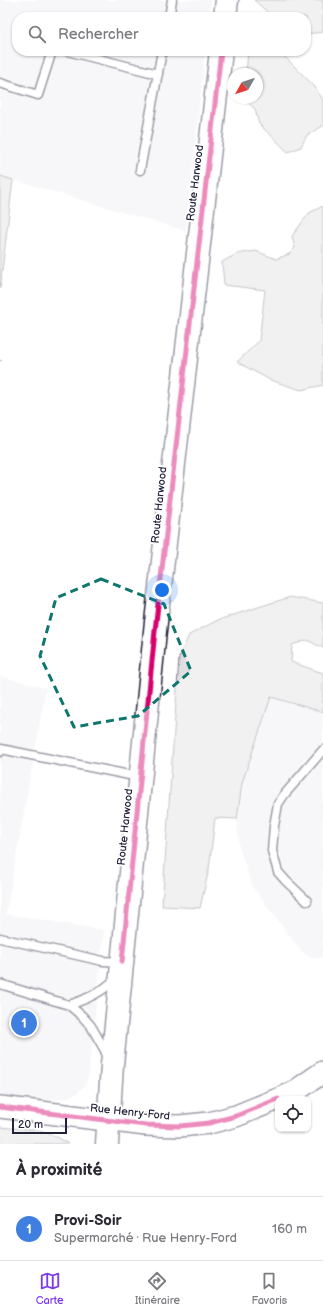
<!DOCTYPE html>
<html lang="fr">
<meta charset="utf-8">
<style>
body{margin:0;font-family:"Balsamiq Sans",sans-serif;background:#f2f2f3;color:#2b2b33}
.controls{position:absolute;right:12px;bottom:12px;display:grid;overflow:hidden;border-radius:8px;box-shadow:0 1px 3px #0004}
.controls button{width:36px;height:36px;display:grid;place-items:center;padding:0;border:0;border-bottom:1px solid #e1e1e2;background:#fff;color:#2b2b33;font:20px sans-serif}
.compass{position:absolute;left:227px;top:68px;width:36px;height:36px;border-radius:50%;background:#fff;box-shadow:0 1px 3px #0004;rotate:231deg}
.scale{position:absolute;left:12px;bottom:10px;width:55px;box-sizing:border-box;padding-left:4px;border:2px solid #22223b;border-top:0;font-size:11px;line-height:14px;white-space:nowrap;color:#22223b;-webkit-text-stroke:3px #fff;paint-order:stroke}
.you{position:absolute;left:162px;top:590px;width:14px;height:14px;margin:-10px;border:3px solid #fff;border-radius:50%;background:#1a73e8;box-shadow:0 0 0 6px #1a73e833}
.badge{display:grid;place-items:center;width:26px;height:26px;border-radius:50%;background:#7c3aed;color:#fff;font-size:13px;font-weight:700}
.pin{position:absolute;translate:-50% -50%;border:2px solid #fff;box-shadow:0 1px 4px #0006}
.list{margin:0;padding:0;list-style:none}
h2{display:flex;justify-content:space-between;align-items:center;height:52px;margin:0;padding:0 16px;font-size:17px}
h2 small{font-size:13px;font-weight:400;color:#7c7c81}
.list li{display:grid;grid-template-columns:26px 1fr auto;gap:12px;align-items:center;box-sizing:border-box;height:64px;padding:0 16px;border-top:1px solid #e1e1e2}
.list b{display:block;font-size:15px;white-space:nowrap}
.list p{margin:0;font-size:13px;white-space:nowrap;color:#7c7c81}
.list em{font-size:13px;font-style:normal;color:#7c7c81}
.icon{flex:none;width:22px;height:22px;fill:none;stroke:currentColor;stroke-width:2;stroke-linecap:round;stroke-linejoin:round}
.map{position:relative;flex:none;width:323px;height:1144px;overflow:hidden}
.search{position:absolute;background:#fff;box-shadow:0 1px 3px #0004;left:12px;right:12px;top:12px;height:44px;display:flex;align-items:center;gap:10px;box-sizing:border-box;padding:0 14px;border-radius:16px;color:#7c7c81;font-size:15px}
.sheet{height:116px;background:#fff}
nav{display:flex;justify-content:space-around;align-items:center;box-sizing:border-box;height:56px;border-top:1px solid #e1e1e2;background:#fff;font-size:11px;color:#7c7c81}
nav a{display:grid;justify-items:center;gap:2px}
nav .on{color:#7c3aed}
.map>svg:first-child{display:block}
.built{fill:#eeeef1}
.green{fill:#dfdfe2;stroke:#80808e}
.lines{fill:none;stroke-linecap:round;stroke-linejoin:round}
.service-casing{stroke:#22223b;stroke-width:11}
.tertiary-casing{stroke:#22223b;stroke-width:24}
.secondary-casing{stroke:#22223b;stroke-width:25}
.service{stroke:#fff;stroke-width:8}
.tertiary{stroke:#fff;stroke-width:21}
.secondary{stroke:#fff;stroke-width:22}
.quiet{stroke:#8e44ad;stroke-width:4;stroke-dasharray:8 4;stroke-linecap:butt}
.cycleway-casing{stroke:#fff;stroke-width:8}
.cycleway{stroke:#d6006c;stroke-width:5}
.marked{fill:none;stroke:#0f766e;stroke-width:3;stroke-dasharray:8 5;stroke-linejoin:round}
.labels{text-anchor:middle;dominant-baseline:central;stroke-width:4;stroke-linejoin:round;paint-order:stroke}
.street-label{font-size:11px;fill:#22223b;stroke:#fff}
</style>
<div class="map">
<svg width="323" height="1144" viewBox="0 0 323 1144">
<rect width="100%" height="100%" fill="#fff"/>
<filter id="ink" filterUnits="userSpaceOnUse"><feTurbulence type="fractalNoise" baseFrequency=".025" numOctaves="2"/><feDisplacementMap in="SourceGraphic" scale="8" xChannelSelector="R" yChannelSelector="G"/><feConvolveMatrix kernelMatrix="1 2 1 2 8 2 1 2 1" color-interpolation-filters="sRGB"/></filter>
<g filter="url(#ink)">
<g class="built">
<path d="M0,0H211L209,17H17V51H205L186,231L0,176Z"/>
<path d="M0,676L46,688L6,914L104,930L89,1074L85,1086L77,1093L67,1098L46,1101L0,1096Z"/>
<path d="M271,697L323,712V957L317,959L309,957L301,951L253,888L239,847L237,819L242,783Z"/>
</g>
<g class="green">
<path d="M254,0H323V32L306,34V17H273Z"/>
<path d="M248,51H279L315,87L323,100V126L307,135L301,147L288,152L259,124L255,109L243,98H257V74H246Z"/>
<path d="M0,176L13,180L0,288Z"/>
<path d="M323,206V385L301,390L270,380L237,362L259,341L265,290L224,285L222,262L237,254L256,251L276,259L289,254L295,248L292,236L309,213Z"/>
<path d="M290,597L323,603V648L307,640L292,645L291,662L323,673V712L271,697L242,783L237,819L215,818L209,869L200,908L162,906L179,658L189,635L218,620Z"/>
<path d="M0,1127C26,1130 46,1127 68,1144H0Z"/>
</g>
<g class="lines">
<g class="service-casing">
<g id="service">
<path d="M169,17L172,0"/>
<path d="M67,51L158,74"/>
<path d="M0,83L38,95L52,51"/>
<path d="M140,170L162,51"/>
<path d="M0,752L1,749L139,777"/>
<path d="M307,901L286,881L278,872L272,851L274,826L278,804L284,795L323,750"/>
<path d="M0,938L103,961L122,962"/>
<path d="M0,984L69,1005L82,1016L91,1026L107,1054"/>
<path d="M69,1005C87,999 103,992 116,978"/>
</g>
</g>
<g class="tertiary-casing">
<g id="tertiary">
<path d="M279,1099L294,1092L323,1072"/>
<path d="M0,1107L146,1125L180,1126L209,1123L236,1116L278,1099"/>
</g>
</g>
<g class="secondary-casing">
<g id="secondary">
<path d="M225,17L227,0"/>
<path d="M107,1144L112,1065L155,631L221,51"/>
</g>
</g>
<use href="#service" class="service"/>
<use href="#tertiary" class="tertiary"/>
<use href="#secondary" class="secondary"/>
<path class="quiet" d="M0,360V361"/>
<g class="cycleway-casing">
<g id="cycleway">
<path d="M122,962L155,631L221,51"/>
<path d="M0,1107L146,1125L180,1126L209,1123L236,1116L278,1099"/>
</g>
</g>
<use href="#cycleway" class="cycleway"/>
</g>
</g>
<path d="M0 0H323V1144H0ZM101,579L164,604L191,671L138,716L74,727L40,656L56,598Z" fill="#fff" fill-opacity=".55" fill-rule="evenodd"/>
<path class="marked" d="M101,579L164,604L191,671L138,716L74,727L40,656L56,598Z"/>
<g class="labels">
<g class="street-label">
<text transform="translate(195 183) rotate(-83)">Route Harwood</text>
<text transform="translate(159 505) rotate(-84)">Route Harwood</text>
<text transform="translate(125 827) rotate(-84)">Route Harwood</text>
<text transform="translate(130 1112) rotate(6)">Rue Henry-Ford</text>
</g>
</g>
</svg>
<div class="controls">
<button><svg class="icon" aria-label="locate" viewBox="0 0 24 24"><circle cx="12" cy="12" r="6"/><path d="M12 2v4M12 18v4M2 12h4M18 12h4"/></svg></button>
</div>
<svg class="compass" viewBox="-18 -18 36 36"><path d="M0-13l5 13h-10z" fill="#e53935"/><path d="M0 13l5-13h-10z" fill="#7c7c81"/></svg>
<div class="scale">20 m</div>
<div class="you"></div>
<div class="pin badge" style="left:24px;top:1023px;background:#3f7fe0">1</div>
<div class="search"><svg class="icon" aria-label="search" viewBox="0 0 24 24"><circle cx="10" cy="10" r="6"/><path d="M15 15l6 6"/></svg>Rechercher</div>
</div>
<section class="sheet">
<h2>À proximité<small></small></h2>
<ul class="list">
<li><span class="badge" style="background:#3f7fe0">1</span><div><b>Provi-Soir</b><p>Supermarché · Rue Henry-Ford</p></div><em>160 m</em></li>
</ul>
</section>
<nav>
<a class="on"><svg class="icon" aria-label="map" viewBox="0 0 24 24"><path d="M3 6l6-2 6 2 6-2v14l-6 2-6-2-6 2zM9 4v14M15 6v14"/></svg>Carte</a>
<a><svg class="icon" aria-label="directions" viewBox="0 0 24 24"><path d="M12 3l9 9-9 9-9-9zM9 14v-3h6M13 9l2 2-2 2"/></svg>Itinéraire</a>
<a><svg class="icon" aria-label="saved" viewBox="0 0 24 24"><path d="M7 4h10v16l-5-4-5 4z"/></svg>Favoris</a>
</nav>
